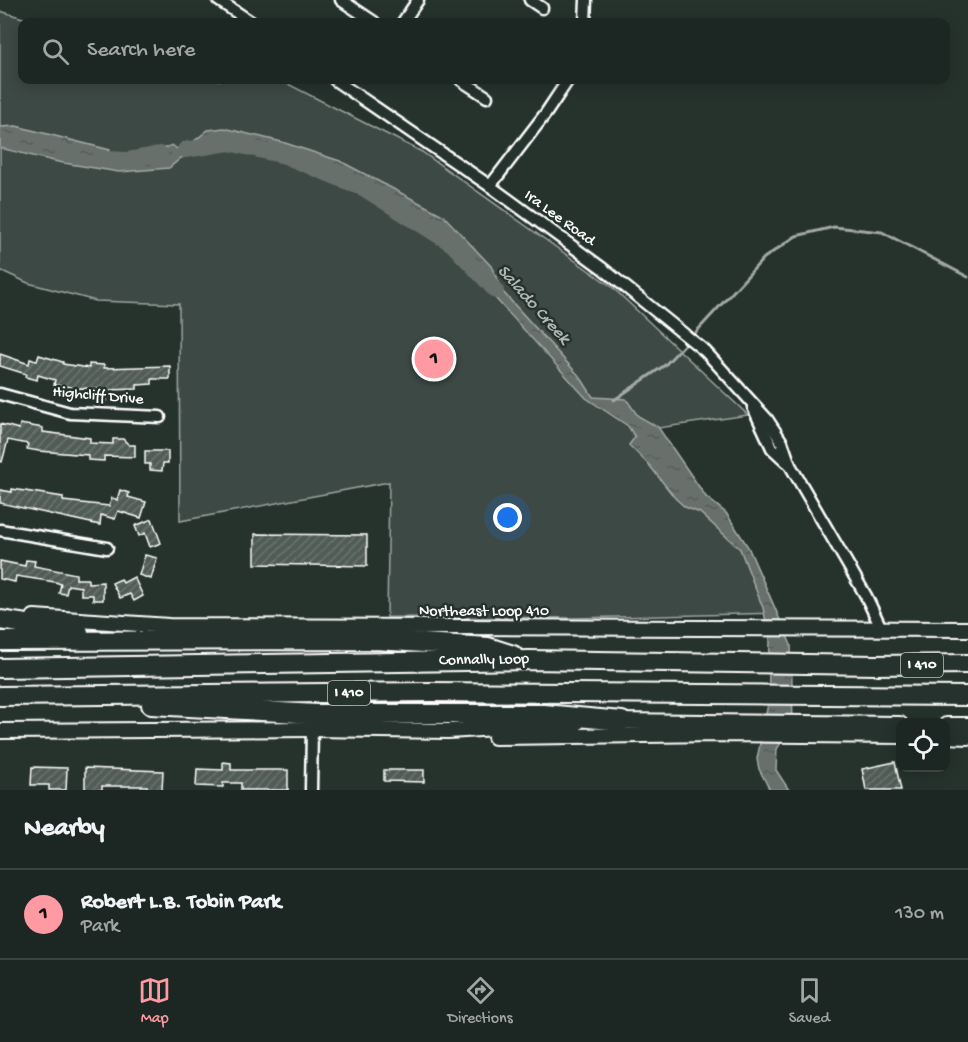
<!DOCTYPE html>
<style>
body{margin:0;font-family:"Gochi Hand",sans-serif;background:#252e2a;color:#f1f3f6}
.controls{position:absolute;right:18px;bottom:18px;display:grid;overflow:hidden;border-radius:12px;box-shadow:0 3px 15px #0003}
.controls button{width:54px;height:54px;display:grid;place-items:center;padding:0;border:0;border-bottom:2px solid #3a4340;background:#1c2622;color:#f1f3f6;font:30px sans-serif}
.you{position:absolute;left:508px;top:518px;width:21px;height:21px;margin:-15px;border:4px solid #fff;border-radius:50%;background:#1a73e8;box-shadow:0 0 0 9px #1a73e833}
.badge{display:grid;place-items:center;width:39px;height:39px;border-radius:50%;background:#ff9aa2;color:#111;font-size:20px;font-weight:700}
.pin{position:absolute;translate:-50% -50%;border:3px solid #fff;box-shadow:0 2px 6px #0006}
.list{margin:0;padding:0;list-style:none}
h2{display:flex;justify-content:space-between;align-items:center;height:78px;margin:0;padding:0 24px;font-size:26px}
h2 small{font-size:20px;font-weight:400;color:#a0a5a5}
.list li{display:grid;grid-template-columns:39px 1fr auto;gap:18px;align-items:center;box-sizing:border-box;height:90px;padding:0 24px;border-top:2px solid #3a4340}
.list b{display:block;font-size:22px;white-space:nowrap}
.list p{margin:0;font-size:20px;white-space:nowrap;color:#a0a5a5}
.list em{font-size:20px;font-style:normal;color:#a0a5a5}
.icon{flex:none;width:33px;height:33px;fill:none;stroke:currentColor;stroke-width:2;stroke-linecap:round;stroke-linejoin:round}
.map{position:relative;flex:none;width:968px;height:790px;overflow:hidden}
.search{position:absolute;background:#1c2622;box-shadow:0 3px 15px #0003;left:18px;right:18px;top:18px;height:66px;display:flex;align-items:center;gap:15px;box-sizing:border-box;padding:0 21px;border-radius:12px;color:#a0a5a5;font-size:22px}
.sheet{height:168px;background:#1c2622}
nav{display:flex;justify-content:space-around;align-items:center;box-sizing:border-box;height:84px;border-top:2px solid #3a4340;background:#1c2622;font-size:16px;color:#a0a5a5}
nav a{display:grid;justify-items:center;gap:3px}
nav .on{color:#ff9aa2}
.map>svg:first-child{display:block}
.green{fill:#3e4944;stroke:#9ea4a2;stroke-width:1.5}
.water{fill:url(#water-ripples);stroke:#a4a9a7;stroke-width:1.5}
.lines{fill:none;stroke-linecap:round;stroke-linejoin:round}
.stream{stroke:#a4a9a7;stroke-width:3}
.river{stroke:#67706c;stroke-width:16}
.building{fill:url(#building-hatch);stroke:#fff;stroke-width:1.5}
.minor-casing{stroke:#fff;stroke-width:15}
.secondary-casing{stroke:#fff;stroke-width:18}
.motorway-casing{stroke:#fff;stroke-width:22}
.minor{stroke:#26332d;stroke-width:10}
.secondary{stroke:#26332d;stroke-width:14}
.motorway{stroke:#26332d;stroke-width:18}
.labels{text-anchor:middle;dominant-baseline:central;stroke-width:5;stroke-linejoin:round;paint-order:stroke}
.shield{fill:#26332d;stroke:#bec2c0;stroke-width:1.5}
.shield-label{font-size:15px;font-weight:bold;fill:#fff}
.street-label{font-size:16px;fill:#fff;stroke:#26332d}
.water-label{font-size:18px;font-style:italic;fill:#b3b8b6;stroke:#26332d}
</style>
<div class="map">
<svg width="968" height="790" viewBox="0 0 968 790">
<defs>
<pattern id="water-ripples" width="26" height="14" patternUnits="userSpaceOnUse" patternTransform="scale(1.5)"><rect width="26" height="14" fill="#67706c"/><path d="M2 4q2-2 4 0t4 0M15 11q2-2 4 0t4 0" fill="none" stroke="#575a59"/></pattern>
<pattern id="building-hatch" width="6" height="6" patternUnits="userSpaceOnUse" patternTransform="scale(1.5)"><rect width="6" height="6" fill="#515c57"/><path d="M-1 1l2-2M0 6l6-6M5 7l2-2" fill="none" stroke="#6b7470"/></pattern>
</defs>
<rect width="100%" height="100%" fill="#26332d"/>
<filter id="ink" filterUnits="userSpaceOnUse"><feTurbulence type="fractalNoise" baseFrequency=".0167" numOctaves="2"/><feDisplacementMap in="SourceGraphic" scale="12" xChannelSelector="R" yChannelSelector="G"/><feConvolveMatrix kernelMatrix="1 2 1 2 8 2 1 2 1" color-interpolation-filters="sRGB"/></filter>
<g filter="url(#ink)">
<path class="green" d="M0,11L36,22H22V80H280L422,152L612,287L748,415L658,428L706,497L726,513L748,547L777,613L575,618L387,617L389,482L180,521L179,304L96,301L28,283L0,270Z"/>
<path class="water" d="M16,126L110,150L106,154L130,161L172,145L177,149L183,143L193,142L208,130L224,128L282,142L340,161L443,215L491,266L503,292L581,378L593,397L626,399L638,416L658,427L706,497L726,513L748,547L791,645L793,724L777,749L776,770L789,790H770L759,769L757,759L768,704L770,640L763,608L740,549L700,513L685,507L675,498L650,466L629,445L635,437L628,426L586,398L496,299L462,248L425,220L392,201L365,195L315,165L295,157L227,139L211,141L202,152L181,158L169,168L119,172L58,162L0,148V127Z"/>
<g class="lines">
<g class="stream">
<path d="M696,332L764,258L796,236L834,227L882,232L968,277"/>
<path d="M614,400L665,365L685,344"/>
</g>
<g class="river">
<path d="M185,150L229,143L285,156L363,188L452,244L496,291"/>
<path d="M105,159L127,160L160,154"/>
</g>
</g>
<g class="building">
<path d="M0,354L29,364L30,359L37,361L39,355L63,362V364L89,368V364L104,365V368L170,366V379H152V384L137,385V389L107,390L106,401H99L100,389L80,388L79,392L70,391L71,387L54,385L55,380L38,375L37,380L25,377L26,374L0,366Z"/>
<path d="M0,424L19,429L20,424L43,428V432L90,438V443L113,444V439H123L129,445H135V457L104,456V461L88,460V455L39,451L27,449L28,444L8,440L2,462L0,461Z"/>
<path d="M145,451H168V463H163L162,471L150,470V464H145Z"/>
<path d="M12,489L63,497V501L109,506L112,498L117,500L120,490L129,493L128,497L146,502L141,518L118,511L115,519L101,515L100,525L0,503V490L12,492Z"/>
<path d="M152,519L161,543L150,547L145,533L139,536L135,526Z"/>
<path d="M255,534L367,535V566L255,564Z"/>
<path d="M145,555L157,558L151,579L139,575Z"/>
<path d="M26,560L35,561L34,566L76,574V579H88V583L103,582V600H93V595H81V587L68,585L66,594L59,593L61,584L55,582L16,576L15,582L0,579V561L25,566Z"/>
<path d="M134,577L143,596L134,601L130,594L120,598L112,583L121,579L123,583Z"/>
<path d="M223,762L231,763V770H288V790H241V783H223V787L196,786L197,769L223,770Z"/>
<path d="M895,762L901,790H866L862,769Z"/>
<path d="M32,767L67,768L66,790H49V785H31Z"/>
<path d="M85,768L163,771L162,790H147V786H102V790H85Z"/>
<path d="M384,770H424V782L384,781Z"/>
</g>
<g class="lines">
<g class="minor-casing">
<g id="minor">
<path d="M218,0L251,22"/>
<path d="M341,0L374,22"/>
<path d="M530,0L542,8"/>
<path d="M403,22L418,0"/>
<path d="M585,22L586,0"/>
<path d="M335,80L490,186L602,268L705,351L767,419L782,442L790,465L866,596L881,628"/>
<path d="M461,80L487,97"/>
<path d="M490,186L546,113L568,80"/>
<path d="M0,394L70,413L160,417"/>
<path d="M753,407L772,448L787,462"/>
<path d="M0,530L107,548"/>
<path d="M311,790L312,729"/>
</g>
</g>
<g class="secondary-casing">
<g id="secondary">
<path d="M34,617L169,626L968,629"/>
<path d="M614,721L900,724"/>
<path d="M946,725H968"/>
<path d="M0,731L312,729L448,731L577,723"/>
<path d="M946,736L968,737"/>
<path d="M495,737L716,734L900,736"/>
</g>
</g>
<g class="motorway-casing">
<g id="motorway">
<path d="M0,620L79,632"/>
<path d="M0,641L375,640L488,647L513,655"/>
<path d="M0,668L529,660L875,665L968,664"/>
<path d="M0,696L431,692L968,696"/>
<path d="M151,705L317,714H544L622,721"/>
</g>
</g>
<use href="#minor" class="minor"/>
<use href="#secondary" class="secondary"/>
<use href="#motorway" class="motorway"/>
</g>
</g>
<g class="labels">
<g class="shield">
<rect x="901" y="653" width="42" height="24" rx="4.5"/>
<rect x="328" y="681" width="42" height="24" rx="4.5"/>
</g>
<g class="shield-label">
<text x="922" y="665">I 410</text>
<text x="349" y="693">I 410</text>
</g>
<g class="street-label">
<text transform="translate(559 219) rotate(36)">Ira Lee Road</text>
<text transform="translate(98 397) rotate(5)">Highcliff Drive</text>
<text x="484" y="612">Northeast Loop 410</text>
<text transform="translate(484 661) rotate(-1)">Connally Loop</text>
</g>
<g class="water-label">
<text transform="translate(533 305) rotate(48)">Salado Creek</text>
</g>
</g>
</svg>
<div class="controls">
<button><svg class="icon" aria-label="locate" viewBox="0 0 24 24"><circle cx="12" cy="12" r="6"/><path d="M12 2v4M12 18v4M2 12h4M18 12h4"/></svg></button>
</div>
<div class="you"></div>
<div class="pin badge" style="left:434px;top:359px">1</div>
<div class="search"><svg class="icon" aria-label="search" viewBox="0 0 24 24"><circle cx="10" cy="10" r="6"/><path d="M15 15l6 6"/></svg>Search here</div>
</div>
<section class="sheet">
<h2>Nearby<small></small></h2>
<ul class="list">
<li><span class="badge">1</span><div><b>Robert L.B. Tobin Park</b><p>Park</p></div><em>130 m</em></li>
</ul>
</section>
<nav>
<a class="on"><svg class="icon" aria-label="map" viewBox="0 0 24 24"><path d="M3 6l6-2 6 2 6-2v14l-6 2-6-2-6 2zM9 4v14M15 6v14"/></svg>Map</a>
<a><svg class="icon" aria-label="directions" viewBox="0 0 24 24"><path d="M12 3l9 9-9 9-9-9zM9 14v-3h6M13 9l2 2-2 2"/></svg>Directions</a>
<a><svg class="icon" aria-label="saved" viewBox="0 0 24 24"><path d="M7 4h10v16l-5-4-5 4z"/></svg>Saved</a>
</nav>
